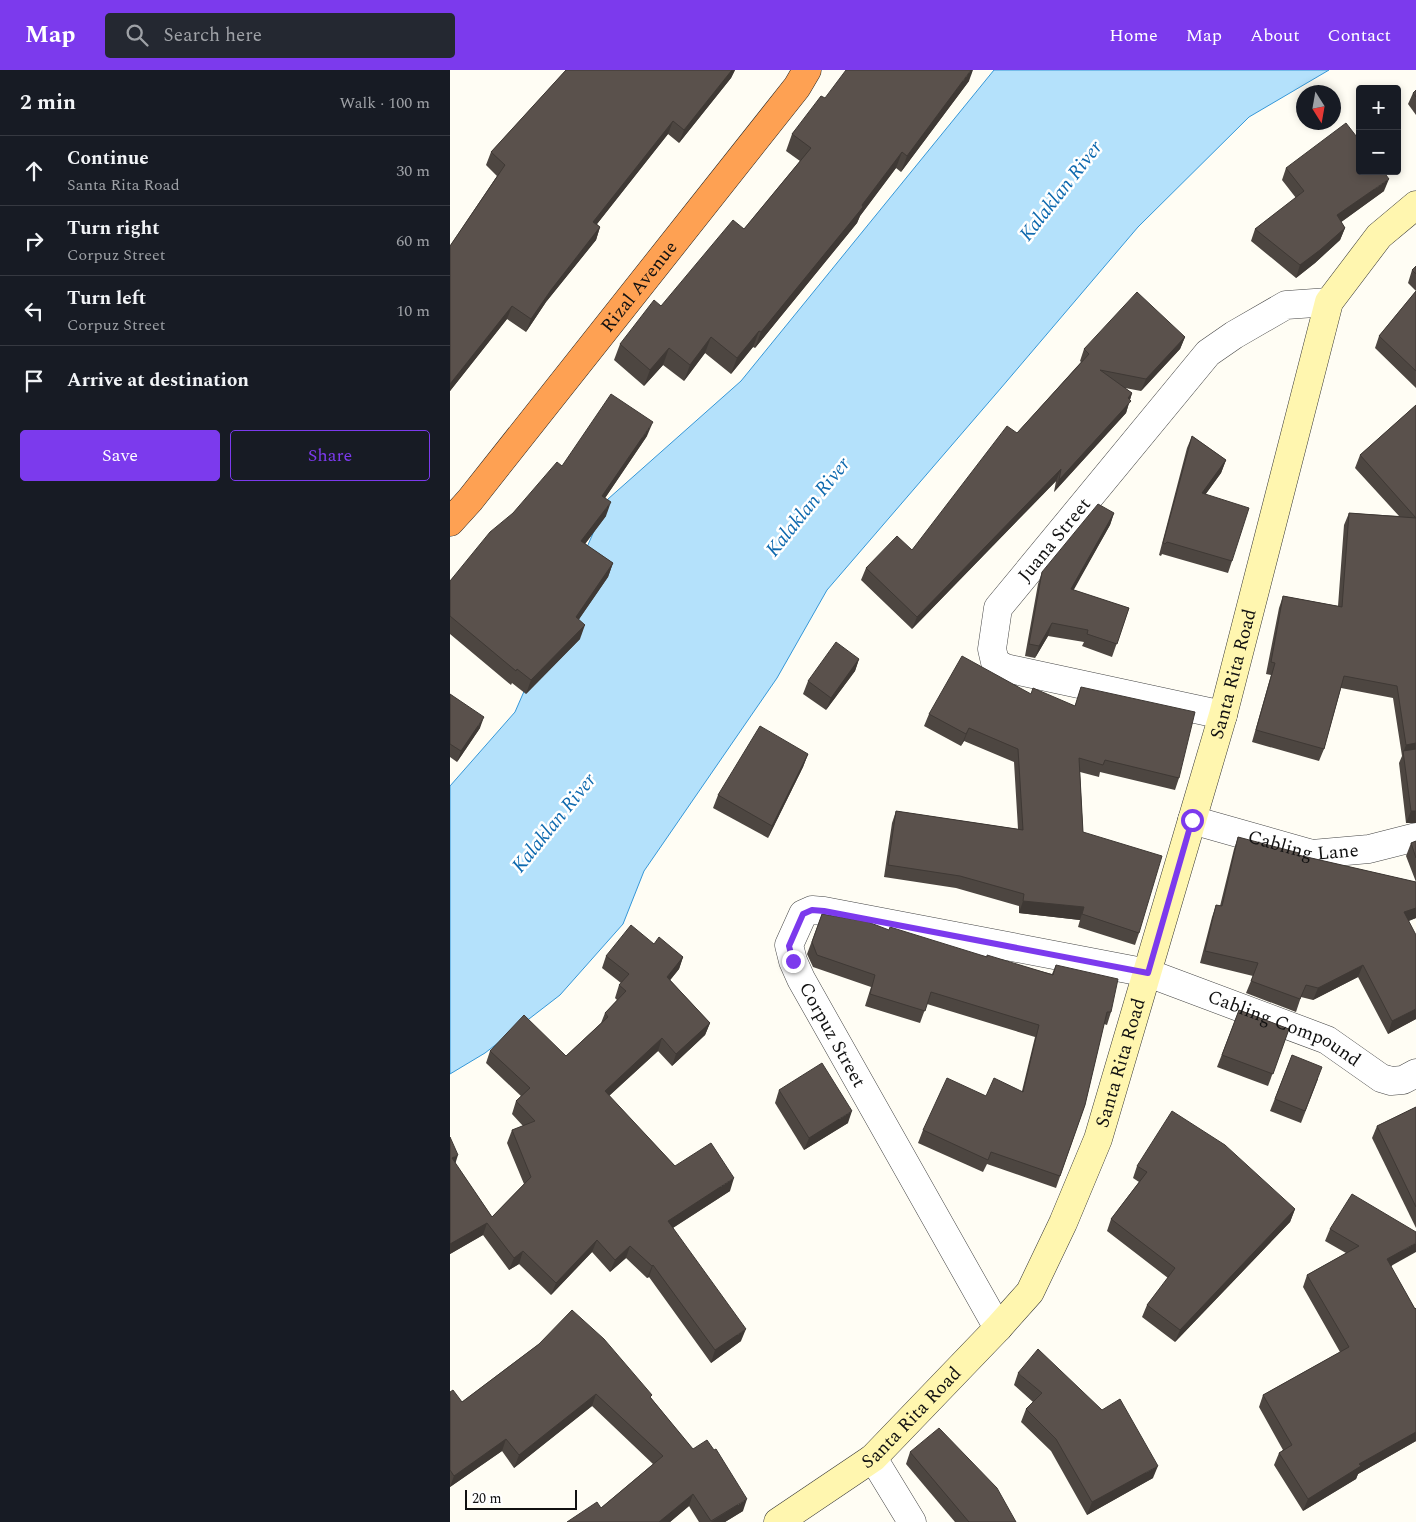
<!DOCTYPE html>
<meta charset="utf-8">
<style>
body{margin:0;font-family:Spectral,serif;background:#242831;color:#f1f3f6}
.controls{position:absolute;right:15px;top:15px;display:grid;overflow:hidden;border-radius:5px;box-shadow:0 2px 8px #0003}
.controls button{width:45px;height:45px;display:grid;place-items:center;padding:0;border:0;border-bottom:1px solid #363941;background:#171b24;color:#f1f3f6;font:25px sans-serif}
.compass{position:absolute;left:846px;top:15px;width:45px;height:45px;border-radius:50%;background:#171b24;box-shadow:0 2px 8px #0003;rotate:169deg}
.scale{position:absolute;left:15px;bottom:12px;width:112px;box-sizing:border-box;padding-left:5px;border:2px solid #111;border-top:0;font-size:14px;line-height:18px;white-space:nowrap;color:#111;-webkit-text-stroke:4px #fff;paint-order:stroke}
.stop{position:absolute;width:15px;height:15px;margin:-11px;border:4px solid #7c3aed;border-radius:50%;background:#fff}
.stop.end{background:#7c3aed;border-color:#fff;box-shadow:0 1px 5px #0008}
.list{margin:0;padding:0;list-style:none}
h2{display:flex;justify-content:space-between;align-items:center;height:65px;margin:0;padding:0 20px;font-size:21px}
h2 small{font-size:16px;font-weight:400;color:#9ea1a6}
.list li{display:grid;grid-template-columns:32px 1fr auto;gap:15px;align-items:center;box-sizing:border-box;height:70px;padding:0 20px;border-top:1px solid #363941}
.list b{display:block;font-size:19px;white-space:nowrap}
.list p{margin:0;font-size:16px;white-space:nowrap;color:#9ea1a6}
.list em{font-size:16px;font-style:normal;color:#9ea1a6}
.actions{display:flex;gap:10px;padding:15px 20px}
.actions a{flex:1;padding:11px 0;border:1px solid #7c3aed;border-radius:5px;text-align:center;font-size:18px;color:#7c3aed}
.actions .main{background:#7c3aed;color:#fff}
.icon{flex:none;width:28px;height:28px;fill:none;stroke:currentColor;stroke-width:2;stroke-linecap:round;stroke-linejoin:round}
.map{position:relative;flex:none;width:966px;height:1452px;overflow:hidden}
header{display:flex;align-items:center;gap:30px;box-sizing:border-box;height:70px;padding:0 25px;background:#7c3aed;color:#fff}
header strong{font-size:24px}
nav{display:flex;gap:28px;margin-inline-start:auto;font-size:18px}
.search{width:350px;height:45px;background:#242831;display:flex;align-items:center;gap:12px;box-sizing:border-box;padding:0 18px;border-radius:5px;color:#9ea1a6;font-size:19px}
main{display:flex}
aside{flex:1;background:#171b24}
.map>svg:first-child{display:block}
.water{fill:#b4e1fb;stroke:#3597d8}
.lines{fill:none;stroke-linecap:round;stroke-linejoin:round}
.street-casing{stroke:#444;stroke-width:29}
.secondary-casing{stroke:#333;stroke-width:29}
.highway-casing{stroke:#222;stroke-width:29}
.street{stroke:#fff;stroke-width:28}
.secondary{stroke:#fff6af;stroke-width:28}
.highway{stroke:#fea153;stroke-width:28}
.wall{fill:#4d4641}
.shaded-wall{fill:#3f3935}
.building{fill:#5a514c;stroke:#3f3935}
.route{stroke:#7c3aed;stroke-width:6}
.labels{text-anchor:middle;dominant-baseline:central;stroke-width:5;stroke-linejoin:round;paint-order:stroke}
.street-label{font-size:19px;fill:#111;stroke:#fff}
.water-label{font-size:20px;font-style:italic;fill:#0e69ae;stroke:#fff}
</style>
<header>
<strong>Map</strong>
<div class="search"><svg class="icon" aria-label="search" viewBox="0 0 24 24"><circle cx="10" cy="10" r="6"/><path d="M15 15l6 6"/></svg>Search here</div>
<nav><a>Home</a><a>Map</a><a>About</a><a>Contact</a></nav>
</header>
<main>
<aside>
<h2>2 min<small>Walk · 100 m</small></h2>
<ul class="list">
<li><svg class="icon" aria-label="ahead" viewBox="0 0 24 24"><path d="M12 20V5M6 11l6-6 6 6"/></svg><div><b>Continue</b><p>Santa Rita Road</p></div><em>30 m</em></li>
<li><svg class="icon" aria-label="right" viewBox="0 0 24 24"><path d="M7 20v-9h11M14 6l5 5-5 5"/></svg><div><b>Turn right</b><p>Corpuz Street</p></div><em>60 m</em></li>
<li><svg class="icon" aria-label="left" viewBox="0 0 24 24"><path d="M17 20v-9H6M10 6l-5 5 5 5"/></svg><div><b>Turn left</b><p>Corpuz Street</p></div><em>10 m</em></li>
<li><svg class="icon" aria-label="arrive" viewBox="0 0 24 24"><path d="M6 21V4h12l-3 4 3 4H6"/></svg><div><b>Arrive at destination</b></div></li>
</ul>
<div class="actions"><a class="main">Save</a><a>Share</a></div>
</aside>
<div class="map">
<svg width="966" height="1452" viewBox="0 0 966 1452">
<rect width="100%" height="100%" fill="#fffdf4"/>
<path class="water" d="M544,0H879L799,47L688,157L551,318L377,520L327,608L194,801L173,854L110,925L35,983L0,1004V716L65,642L158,429L291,311Z"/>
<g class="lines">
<g class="street-casing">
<g id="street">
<path id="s1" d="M773,645L555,598L545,592L542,579L548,538L758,283L784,265L836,235L879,232"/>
<path id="s2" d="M742,750L862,784L919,779L966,767"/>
<path id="s3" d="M548,1258L351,909L343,891L339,875L353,844L362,840L374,841L698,903L877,970L931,1008L941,1011L953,1010L966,1003"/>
<path d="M423,1388L462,1452"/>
</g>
</g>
<g class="secondary-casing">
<g id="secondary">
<path id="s4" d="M328,1452L423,1388L548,1258L580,1222L613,1153L648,1069L773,645L879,232L929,166L966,135"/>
</g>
</g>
<g class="highway-casing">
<g id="highway">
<path id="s5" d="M0,452L20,430L347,17L357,0"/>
</g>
</g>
<use href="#street" class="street"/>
<use href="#secondary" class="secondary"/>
<use href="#highway" class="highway"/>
</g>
<g class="wall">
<path d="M116,0H285L281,8L229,73L218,64L147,154L150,157L146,170L96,232L76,262L57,249L0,321V176L47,106L36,95L41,82Z"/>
<path d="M519,11L451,102L446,98L410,146L407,153L305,278L303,277L281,304L255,283L234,311L213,295L194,316L164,290L170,274L294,159L350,91L336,81L342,64L375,28Z"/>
<path d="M966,20V45L958,34L963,23Z"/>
<path d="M836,98L934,121L891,152L895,158L890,170L865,193L846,208L801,171L805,159L846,128L832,110Z"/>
<path d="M966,196V318L925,278L929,266L966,221L958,213L962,200Z"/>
<path d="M735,267L730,279L691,321L675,318L682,323L676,343L604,422L606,411L462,559L411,510L416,498L462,480L567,363L631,292L630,291L634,279Z"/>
<path d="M966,335V753H956L949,693L952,686L943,628L891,618L874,679L869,691L802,672L821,605L816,604L829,538L833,526L888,536L894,455L899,443L949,446L905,398L910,385Z"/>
<path d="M197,366L155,428L156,446L135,474L163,493L158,507L129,549L130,569L76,624L62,613L61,615L0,564V511L63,443L112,396Z"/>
<path d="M742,366L776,390L771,403L755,425L782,491L778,503L712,484L711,486L709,485L737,378Z"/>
<path d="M664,443L660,455L623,520L679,538L662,587L632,576L634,572L598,566L585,588L575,586L588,514L592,502Z"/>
<path d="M409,589L405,601L376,640L353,624L358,611Z"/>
<path d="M631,617L729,708L725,720L650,702L649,707L630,702L633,762L689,863L685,875L628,857L630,850L569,843V836L506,818L434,807L442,753L446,741L568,759L564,692L514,671L511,676L474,656L479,644L581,624L625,636Z"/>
<path d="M0,624L30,658L7,692L0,687Z"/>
<path d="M358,684L353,697L318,768L263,738L268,725Z"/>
<path d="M788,767L848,785L966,812L956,786L961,773L966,771V848L959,851L966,949L938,964L908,907L863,930L851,927L846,942L796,923L803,906L750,893L762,847L766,835L770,836L784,779Z"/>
<path d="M372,844L439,860L536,887L602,904L606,895L661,942L657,955L654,954L635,1035L606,1118L537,1094L533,1102L468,1073L473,1060L536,1026L572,1021L585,967L477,934L470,953L415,936L421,917L363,897L357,884Z"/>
<path d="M204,874L233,887L229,899L220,910L260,953L255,965L222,996L208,981L159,1026L225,1096L280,1121L223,1158L291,1271L261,1293L199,1207L197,1208L176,1188L160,1202L142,1182L101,1225L69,1194L59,1200L33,1165L0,1184V1067L5,1093L42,1147L74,1114L57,1073L62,1060L73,1056L62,1044L66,1031L71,1026L36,993L40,981L116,986L151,953L155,943L167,930L165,928L169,915L171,913L152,898L156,886Z"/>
<path d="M789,940L839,959L818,1016L767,997Z"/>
<path d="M842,985L868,1009L851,1053L820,1041Z"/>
<path d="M329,1020L398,1053L354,1080L325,1033Z"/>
<path d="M966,1037V1158L922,1068L927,1056Z"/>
<path d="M687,1096L845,1139L840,1152L725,1272L692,1247L697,1235L718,1208L657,1161L661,1149L689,1112L683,1108Z"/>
<path d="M880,1159L966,1162L941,1197L965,1239L966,1238V1371L908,1404L906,1409L853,1441L824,1395L829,1383L833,1380L809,1337L813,1325L890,1282L853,1217L857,1205L896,1183L875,1171Z"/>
<path d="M89,1274L201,1328L293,1441L275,1452H249L239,1436L220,1452H117L151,1438L203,1394L142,1336L64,1398L52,1381L0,1417V1322L12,1332Z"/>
<path d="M568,1303L703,1408L637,1445L601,1381L571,1352L576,1339L583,1332L564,1315Z"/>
<path d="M460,1382L566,1452H505L456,1394Z"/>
</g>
<g class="shaded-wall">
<path d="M282,0H285L281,8L229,73L234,60Z"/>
<path d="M521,0H523L519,11L451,102L457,86Z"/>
<path d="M223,51L218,64L139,164L143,152Z"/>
<path d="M452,82L446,98L410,146L407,153L305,278L311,262L412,135Z"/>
<path d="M939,109L934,121L883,158L887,145Z"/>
<path d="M150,157L146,170L96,232L76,262L81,249L101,220Z"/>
<path d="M895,158L890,170L865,193L846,208L850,195Z"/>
<path d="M62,236L57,249L0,321V314Z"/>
<path d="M309,261L303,277L281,304L287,288Z"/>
<path d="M261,267L255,283L234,311L240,295Z"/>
<path d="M735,267L730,279L691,321L696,309Z"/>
<path d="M219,278L213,295L194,316L200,300Z"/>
<path d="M682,323L676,343L604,422L609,410Z"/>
<path d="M203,352L197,366L147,440L152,426Z"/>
<path d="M776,390L771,403L747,436L752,423Z"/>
<path d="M611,399L606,411L462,559L467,547Z"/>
<path d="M161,432L156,446L126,486L131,471Z"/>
<path d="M664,443L660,455L617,532L621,519Z"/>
<path d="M163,493L158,507L121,561L126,547Z"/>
<path d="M602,553L598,566L585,588L589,576Z"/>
<path d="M135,555L130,569L76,624L81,610Z"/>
<path d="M409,589L405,601L376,640L381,628Z"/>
<path d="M34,647L30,658L7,692L11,681Z"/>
<path d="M519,658L514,671L511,676L516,664Z"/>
<path d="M966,673V685L953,683L956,675Z"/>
<path d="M358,684L353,697L318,768L322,756Z"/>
<path d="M961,741H966V753H956Z"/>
<path d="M573,831L634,837L630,850L569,843Z"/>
<path d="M966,838V848L949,854L954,842Z"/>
<path d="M233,887L229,899L213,919L217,907Z"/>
<path d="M913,895L908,907L863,930L868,918Z"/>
<path d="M966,939V949L938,964L942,951Z"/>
<path d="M260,953L255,965L222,996L226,984Z"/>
<path d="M212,968L208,981L150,1034L155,1021Z"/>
<path d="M402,1041L398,1053L354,1080L359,1068Z"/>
<path d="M8,1085L4,1098L2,1088Z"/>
<path d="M284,1108L280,1121L213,1164L218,1151Z"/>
<path d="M845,1139L840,1152L725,1272L730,1260Z"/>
<path d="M37,1153L33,1165L0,1184V1174Z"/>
<path d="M147,1170L142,1182L101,1225L106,1213Z"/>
<path d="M966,1173V1182L932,1201L937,1189Z"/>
<path d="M180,1176L176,1188L160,1202L165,1190Z"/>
<path d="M73,1181L69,1194L59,1200L64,1188Z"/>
<path d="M203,1195L199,1207L197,1208L202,1196Z"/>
<path d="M296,1259L291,1271L261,1293L265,1280Z"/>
<path d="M146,1324L142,1336L64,1398L69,1385Z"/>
<path d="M966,1362V1371L908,1404L906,1409L853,1441L858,1429L909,1394Z"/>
<path d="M56,1369L52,1381L0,1417L4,1406Z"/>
<path d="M708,1396L703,1408L637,1445L642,1432Z"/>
<path d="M243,1424L239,1436L220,1452H209Z"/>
<path d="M297,1429L293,1441L275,1452H261Z"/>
</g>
<g class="building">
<path d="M116,0H282L234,60L223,51L143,152L150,157L101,220L81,249L62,236L0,314V176L55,95L41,82Z"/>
<path d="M396,0H521L457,86L452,82L412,135L413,137L311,262L309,261L287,288L261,267L240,295L219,278L200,300L170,274L204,230L211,236L283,150L294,159L361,78L342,64L371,26L375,28Z"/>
<path d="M966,20V27L963,23Z"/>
<path d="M896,53L910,71V101H933L939,109L887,145L895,158L870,180L850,195L805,159L854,121L836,98Z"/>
<path d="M966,196V204L962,200Z"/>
<path d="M966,221V301L929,266Z"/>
<path d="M687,222L735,267L696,309L650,300L682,323L678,328L681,331L609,410L611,399L467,547L416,498L447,466L462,480L557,356L567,363L639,284L634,279Z"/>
<path d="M161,324L203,352L152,426L161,432L131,471L163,493L126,547L135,555L81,610L67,599L66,601L0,546V511L40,462L63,443L107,392L112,396Z"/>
<path d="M966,335V448L910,385Z"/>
<path d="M742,366L776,390L752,423L799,438L782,491L717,472L715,474L713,473Z"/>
<path d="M648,434L664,443L621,519L679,538L667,574L637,564L638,560L602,553L589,576L579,574L592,502Z"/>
<path d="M899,443L966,448V673L956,675L947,616L894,606L874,679L806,660L825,593L821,592L833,526L892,537Z"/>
<path d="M386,572L409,589L381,628L358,611Z"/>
<path d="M512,586L581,624L583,618L625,636L631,617L745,642L729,708L655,690L653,695L629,688L633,762L712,786L689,863L632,844L634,837L573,831L574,824L510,806L438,795L446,741L573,760L568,679L519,658L516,664L479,644Z"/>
<path d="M0,624L34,647L11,681L0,674Z"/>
<path d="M310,656L358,684L322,756L268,725Z"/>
<path d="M966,679V741H961L953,681Z"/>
<path d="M788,767L849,783L848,785L966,812V838L954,842L966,865V939L942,951L913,895L868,918L856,915L850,929L801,911L808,893L755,881L766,835L772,836Z"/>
<path d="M966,771V788L961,773Z"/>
<path d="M372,844L418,852L439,860L440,857L537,887V885L603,905L606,895L668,909L661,942H657L635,1035L610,1106L541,1082L538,1090L473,1060L497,1008L536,1026L544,1008L573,1022L589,955L481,922L475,941L420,924L425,905L367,885L362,872Z"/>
<path d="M181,855L204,874L209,867L233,887L217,907L260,953L226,984L212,968L155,1021L225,1096L261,1073L284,1108L218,1151L296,1259L265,1280L203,1195L202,1196L180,1176L165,1190L147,1170L106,1213L73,1181L64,1188L37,1153L0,1174V1067L8,1085L2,1088L42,1147L81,1107L62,1060L85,1051L66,1031L80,1018L40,981L74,945L116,986L158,947L155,943L176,921L169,915L179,904L156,886Z"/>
<path d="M789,940L839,959L823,1004L772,985Z"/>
<path d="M842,985L872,997L855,1041L825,1029Z"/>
<path d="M372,993L402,1041L359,1068L329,1020Z"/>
<path d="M966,1037V1137L927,1056Z"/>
<path d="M722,1041L775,1075L845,1139L730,1260L697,1235L725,1198L661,1149L697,1102L687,1096Z"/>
<path d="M902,1124L966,1162V1173L937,1189L965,1239L966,1238V1362L909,1394L911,1396L858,1429L829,1383L842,1375L813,1325L899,1277L857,1205L909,1176L880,1159Z"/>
<path d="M122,1240L154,1269L202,1325L200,1327L243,1379L257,1370L264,1380L266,1379L297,1429L261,1451L243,1424L209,1452H117L147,1432L151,1438L213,1386L146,1324L69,1385L56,1369L4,1406L0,1400V1322L3,1320L12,1332L89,1274Z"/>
<path d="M588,1279L652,1340L670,1329L708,1396L642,1432L606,1369L576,1339L592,1323L568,1303Z"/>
<path d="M489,1358L547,1418L566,1452H519L460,1382Z"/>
</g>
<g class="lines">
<path class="route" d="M343,891L339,876L353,844L362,840L374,841L698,903L742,750"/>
</g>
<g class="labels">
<g class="street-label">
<text stroke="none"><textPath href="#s5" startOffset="302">Rizal Avenue</textPath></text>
<text stroke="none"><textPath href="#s1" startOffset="378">Juana Street</textPath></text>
<text stroke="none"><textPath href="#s4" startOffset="995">Santa Rita Road</textPath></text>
<text stroke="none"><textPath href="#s2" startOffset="115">Cabling Lane</textPath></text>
<text stroke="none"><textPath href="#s3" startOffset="970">Cabling Compound</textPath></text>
<text transform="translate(382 965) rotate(61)">Corpuz Street</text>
<text stroke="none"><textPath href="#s4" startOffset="590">Santa Rita Road</textPath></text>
<text stroke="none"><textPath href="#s4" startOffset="170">Santa Rita Road</textPath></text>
</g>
<g class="water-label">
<text transform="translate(611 121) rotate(-52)">Kalaklan River</text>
<text transform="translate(358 437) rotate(-51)">Kalaklan River</text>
<text transform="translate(104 753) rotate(-51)">Kalaklan River</text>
</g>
</g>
</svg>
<div class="controls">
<button>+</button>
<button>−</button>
</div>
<svg class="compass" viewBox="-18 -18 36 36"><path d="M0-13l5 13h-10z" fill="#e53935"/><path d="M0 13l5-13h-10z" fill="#9ea1a6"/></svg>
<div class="scale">20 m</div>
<div class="stop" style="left:742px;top:750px"></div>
<div class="stop end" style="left:343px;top:891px"></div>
</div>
</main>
